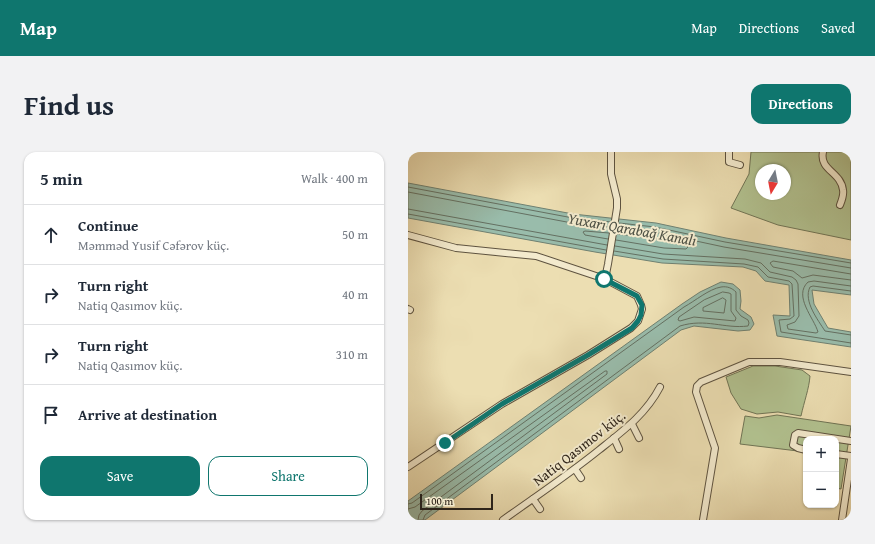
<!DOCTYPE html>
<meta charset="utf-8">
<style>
body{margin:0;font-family:"Gentium Book Plus",serif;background:#f2f2f3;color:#1f2937}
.controls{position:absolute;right:12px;bottom:12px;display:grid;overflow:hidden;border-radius:8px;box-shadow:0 1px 3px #0004}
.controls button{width:36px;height:36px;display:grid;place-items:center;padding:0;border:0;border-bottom:1px solid #e0e1e3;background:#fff;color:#1f2937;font:20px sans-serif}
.compass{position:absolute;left:347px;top:12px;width:36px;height:36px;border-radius:50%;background:#fff;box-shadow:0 1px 3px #0004;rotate:190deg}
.scale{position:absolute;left:12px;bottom:10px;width:73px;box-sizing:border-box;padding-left:4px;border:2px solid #2f251a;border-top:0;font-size:11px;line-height:14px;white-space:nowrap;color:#2f251a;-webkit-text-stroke:3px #f3eacd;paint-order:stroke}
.stop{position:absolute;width:12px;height:12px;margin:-9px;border:3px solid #0f766e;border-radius:50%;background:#fff}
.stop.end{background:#0f766e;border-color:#fff;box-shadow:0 1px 4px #0008}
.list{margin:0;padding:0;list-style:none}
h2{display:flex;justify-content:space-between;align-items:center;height:52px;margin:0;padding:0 16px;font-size:17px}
h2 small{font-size:13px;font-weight:400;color:#747a83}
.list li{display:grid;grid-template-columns:26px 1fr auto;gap:12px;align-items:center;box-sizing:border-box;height:60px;padding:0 16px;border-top:1px solid #e0e1e3}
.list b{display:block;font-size:15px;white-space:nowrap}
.list p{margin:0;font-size:13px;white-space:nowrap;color:#747a83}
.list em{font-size:13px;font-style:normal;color:#747a83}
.actions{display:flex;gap:8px;padding:12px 16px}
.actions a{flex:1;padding:9px 0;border:1px solid #0f766e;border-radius:12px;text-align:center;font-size:14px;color:#0f766e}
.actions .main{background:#0f766e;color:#fff}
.icon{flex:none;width:22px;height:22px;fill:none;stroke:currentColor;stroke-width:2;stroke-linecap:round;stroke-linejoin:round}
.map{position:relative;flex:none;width:443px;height:368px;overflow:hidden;border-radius:12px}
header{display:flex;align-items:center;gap:24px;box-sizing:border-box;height:56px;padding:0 20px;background:#0f766e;color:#fff}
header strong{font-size:19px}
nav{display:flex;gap:22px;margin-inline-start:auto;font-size:14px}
.intro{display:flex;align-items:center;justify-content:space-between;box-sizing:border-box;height:96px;padding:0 24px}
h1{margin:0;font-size:28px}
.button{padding:10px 18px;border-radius:12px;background:#0f766e;color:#fff;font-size:14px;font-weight:700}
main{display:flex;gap:24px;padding:0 24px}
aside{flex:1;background:#fff;border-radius:12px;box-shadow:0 1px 3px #0004}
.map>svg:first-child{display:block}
.green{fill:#b2c290;stroke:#707455;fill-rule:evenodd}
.water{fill:#99bcab;stroke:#6f8071}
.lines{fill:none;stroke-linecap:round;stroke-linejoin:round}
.shore{stroke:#647062;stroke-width:1}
.minor-casing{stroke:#5e5340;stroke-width:8}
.minor{stroke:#f3eacd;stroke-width:6}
.route{stroke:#0f766e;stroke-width:5}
.labels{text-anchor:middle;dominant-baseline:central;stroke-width:4;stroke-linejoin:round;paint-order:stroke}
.street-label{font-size:14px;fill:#2f251a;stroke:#f3eacd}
.water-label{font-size:15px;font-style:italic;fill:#4f5246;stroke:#f3eacd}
</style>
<header>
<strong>Map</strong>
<nav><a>Map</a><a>Directions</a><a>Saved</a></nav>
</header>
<div class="intro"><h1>Find us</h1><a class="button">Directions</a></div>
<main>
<aside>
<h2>5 min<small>Walk · 400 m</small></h2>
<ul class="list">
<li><svg class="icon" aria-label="ahead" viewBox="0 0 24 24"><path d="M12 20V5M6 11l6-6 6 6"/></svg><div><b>Continue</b><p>Məmməd Yusif Cəfərov küç.</p></div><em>50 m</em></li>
<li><svg class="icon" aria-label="right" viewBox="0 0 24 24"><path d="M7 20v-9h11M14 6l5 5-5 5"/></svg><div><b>Turn right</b><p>Natiq Qasımov küç.</p></div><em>40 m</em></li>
<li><svg class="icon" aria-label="right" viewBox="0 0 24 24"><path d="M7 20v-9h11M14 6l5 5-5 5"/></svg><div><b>Turn right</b><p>Natiq Qasımov küç.</p></div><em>310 m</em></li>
<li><svg class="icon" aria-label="arrive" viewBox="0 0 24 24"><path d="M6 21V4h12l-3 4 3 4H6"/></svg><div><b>Arrive at destination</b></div></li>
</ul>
<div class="actions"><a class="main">Save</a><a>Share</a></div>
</aside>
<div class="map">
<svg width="443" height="368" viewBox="0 0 443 368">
<rect width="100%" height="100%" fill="#ecdeb2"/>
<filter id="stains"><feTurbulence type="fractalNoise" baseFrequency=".005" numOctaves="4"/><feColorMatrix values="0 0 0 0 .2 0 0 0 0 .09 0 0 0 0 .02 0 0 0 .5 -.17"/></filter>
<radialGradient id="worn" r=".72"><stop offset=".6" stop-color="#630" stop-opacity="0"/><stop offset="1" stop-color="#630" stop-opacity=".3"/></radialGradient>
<g class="green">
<path d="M343,0H443V88L370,73L323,56L341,22ZM353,18H377V42H353Z"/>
<path d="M345,214H367L394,218L402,224C401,237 396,250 393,264L370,260L349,262L333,257L323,241L318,225Z"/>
<path d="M369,263L443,274L433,337L428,336V287H398V300L332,292L337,264L351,266Z"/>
</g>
<g class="water">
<path d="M0,31L165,62L248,71L318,86L443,108V143L404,138L406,152L420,176L443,180V195L369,184L365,163L382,164L381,133L357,129L348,119L335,115L254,111L187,100L0,66Z"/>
<path d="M313,130L325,132L332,138L333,149L332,157L343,165L346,172L342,178L330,179L286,174L273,178L17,368H0V349L274,152L292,140Z"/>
</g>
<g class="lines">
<g class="shore">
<path d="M0,35L165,66L203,70"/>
<path d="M0,40L164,71L202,75"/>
<path d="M0,57L199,93"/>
<path d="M0,62L198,98"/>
<path d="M211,71L247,75L317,90L443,111"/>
<path d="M210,76L246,80L316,95L443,116"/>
<path d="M200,87L177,83L175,80L177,79L201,81"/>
<path d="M208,88L256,96L278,97L280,95L278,93L245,86L209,82"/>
<path d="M207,94L255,102L337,107L353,111L362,120L384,125L388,128L390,132L391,164L387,170L379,173L380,177L408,181L410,180C406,166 385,144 400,130L406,129L443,134"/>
<path d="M206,99L255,107L336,112L350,115L360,125L381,129L384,132L386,164L382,167L371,168L373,180L443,191"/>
<path d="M443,122L365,109L362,111L365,115L385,119L394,126L405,123L443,128"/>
<path d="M443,139L405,134L402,135C395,149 410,168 417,179L443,183"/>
<path d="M315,140L321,141L323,142V159L328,166L327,169L286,165L272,169L270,168L271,165L296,148Z"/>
<path d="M315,146L318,148L316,161L295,159V156Z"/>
<path d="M0,352L4,351L276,155C287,149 301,137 313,135C319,134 324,136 328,140V158L333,164L340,168L341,171L340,174C316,177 298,166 272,174L17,363L15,368"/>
<path d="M0,357L7,355L197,219H199V222L14,359L11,363L10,368"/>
</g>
<g class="minor-casing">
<g id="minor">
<path d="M321,0V10L332,13"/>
<path d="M415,0C411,18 433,20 435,38C436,43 434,48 432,53"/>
<path d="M0,83L48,96L128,104L197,127L229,144L233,153L234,157L230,169L223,176L180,203L94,252L0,315"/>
<path d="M197,127L200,112L209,56V47L203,22V0"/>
<path d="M0,157L2,158"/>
<path d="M224,272L231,286"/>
<path d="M206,286L211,297"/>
<path d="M398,298L390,296L385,293L387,283L390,281L443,289"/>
<path d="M428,302L443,304"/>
<path d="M167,317L173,326"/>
<path d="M125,347L132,357"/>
<path d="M95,368C127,345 160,323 191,298C215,279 238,262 252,235"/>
<path d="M295,368L307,296L288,240L289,234L293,230L341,210H372L443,220"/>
<path d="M434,368L443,307"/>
</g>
</g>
<use href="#minor" class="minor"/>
</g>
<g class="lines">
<path class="route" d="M37,291L94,252L180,203L224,176L230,169L233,163L234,153L229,144L196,127"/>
</g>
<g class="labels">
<g class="street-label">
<text transform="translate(171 296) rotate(-38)">Natiq Qasımov küç.</text>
</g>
<g class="water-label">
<text transform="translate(224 77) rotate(10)">Yuxarı Qarabağ Kanalı</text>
</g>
</g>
<rect width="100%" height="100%" filter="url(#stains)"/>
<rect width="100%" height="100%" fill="url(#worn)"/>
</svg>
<div class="controls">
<button>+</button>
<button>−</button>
</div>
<svg class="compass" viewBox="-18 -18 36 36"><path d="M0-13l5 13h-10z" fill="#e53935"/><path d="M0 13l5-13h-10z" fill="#747a83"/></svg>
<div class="scale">100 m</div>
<div class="stop" style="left:196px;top:127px"></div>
<div class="stop end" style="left:37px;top:291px"></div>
</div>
</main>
